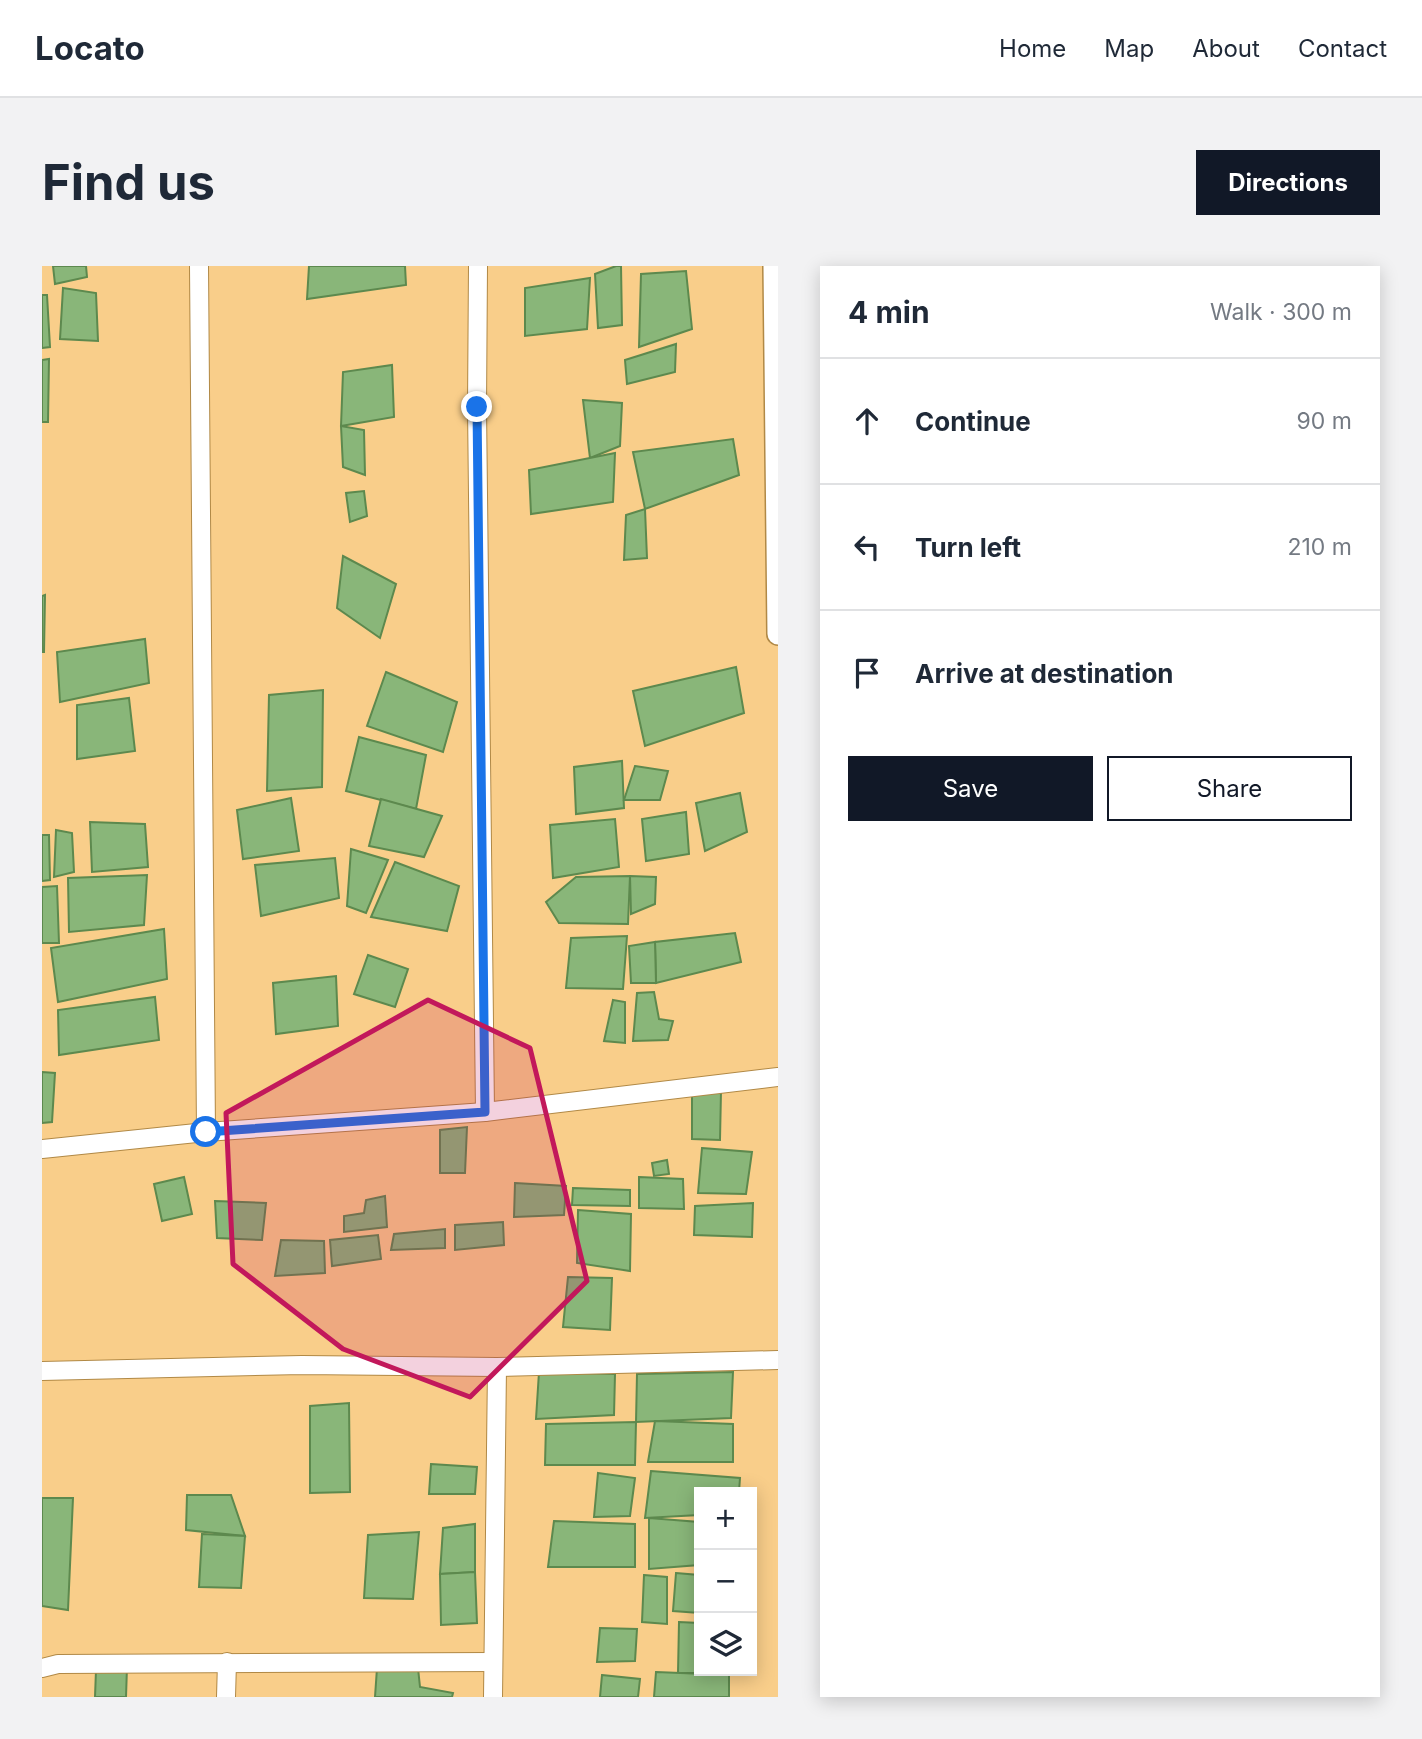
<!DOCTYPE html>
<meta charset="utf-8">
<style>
body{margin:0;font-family:Inter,sans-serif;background:#f2f2f3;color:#1f2937}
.controls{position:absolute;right:21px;bottom:21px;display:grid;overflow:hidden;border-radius:0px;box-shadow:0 4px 18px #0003}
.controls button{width:63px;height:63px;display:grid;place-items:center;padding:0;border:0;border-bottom:2px solid #e0e1e3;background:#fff;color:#1f2937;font:35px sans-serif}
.stop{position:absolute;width:21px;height:21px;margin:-16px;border:5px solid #1a73e8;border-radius:50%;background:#fff}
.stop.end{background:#1a73e8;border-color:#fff;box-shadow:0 2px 7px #0008}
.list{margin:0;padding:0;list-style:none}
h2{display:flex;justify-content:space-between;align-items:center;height:91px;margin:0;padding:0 28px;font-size:30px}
h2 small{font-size:23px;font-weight:400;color:#747a83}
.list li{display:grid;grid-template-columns:46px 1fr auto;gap:21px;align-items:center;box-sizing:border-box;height:126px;padding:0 28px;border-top:2px solid #e0e1e3}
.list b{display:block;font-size:26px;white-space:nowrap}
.list em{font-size:23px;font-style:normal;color:#747a83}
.actions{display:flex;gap:14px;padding:21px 28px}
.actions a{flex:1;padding:16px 0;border:2px solid #111827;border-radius:0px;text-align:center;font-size:24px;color:#111827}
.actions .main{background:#111827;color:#fff}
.icon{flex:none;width:38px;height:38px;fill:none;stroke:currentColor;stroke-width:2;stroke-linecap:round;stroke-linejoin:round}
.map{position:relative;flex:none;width:736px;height:1431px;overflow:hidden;border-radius:0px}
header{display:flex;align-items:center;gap:42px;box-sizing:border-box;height:98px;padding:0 35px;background:#fff;border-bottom:2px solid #e0e1e3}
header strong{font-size:33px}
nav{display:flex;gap:38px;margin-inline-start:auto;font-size:24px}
.intro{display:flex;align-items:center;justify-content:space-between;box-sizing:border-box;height:168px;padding:0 42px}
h1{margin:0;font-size:49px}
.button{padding:18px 32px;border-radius:0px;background:#111827;color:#fff;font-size:24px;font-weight:700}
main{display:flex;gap:42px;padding:0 42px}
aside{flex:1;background:#fff;border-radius:0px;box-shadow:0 4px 18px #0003}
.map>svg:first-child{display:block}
.building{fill:#89b679;stroke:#5d894e;stroke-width:2}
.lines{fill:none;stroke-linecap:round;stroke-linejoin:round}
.minor-casing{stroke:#b18946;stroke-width:20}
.tertiary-casing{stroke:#b18946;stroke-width:24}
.minor{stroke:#fff;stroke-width:18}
.tertiary{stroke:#fff;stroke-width:21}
.route{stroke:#1a73e8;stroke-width:9}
.marked{fill:#c2185b;fill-opacity:0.2;stroke:#c2185b;stroke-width:5;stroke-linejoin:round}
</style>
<header>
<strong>Locato</strong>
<nav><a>Home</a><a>Map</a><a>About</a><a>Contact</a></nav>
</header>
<div class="intro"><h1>Find us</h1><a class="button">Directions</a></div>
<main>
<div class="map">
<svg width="736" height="1431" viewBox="0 0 736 1431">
<rect width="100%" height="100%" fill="#f9ce8a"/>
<g class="building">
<path d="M11,0H44L45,11L13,18Z"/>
<path d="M267,0H363L364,19L265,33Z"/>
<path d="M574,0H579L580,59L556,62L553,8Z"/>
<path d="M644,5L650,63L597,81L599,8Z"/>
<path d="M548,12L545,63L483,70V22Z"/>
<path d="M21,22L54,27L56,75L18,73Z"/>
<path d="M0,29H5L8,81L0,82Z"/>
<path d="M634,78L633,106L585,118L583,94Z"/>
<path d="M7,93L6,156H0V94Z"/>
<path d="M350,99L352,151L299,160L301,106Z"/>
<path d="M541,134L580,137L578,180L548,192Z"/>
<path d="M299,160L322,164L323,209L301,201Z"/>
<path d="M691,173L697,209L603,243L591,186Z"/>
<path d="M573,187L571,236L489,248L487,204Z"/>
<path d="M322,225L325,250L308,256L304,227Z"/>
<path d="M603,243L605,292L582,294L584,249Z"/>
<path d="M301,290L354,318L338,372L295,342Z"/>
<path d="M3,329L2,386H0V330Z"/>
<path d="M103,373L107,417L18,436L15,386Z"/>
<path d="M694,401L702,447L603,480L591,425Z"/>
<path d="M344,406L415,436L401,486L325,460Z"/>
<path d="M281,424L280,521L225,525L227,429Z"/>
<path d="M87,432L93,485L35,493V439Z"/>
<path d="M317,471L384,489L374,543L304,525Z"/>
<path d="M580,495L582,542L534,548L532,501Z"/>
<path d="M593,500L626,505L618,534H582Z"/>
<path d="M698,527L705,566L663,585L654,537Z"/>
<path d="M249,532L257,585L201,593L195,544Z"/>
<path d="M339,533L400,550L382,591L327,580Z"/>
<path d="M644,546L647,588L604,595L600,553Z"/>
<path d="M573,553L577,601L511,612L508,559Z"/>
<path d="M48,556L103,558L106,601L50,606Z"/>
<path d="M14,564L30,567L32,606L12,611Z"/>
<path d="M0,569H7L8,614L0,615Z"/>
<path d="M309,583L346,594L324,647L305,640Z"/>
<path d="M293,592L297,632L219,650L213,599Z"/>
<path d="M353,596L417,620L405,665L329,651Z"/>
<path d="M105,609L102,659L27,666L26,612Z"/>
<path d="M588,610L614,611L613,638L589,648Z"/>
<path d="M588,610L586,658L517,657L504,636L534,611Z"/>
<path d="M15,620L17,677H0V621Z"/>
<path d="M122,663L125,713L16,736L9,682Z"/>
<path d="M693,667L699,696L614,717L613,676Z"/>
<path d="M585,670L581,723L524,722L529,672Z"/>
<path d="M613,676L614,717H589L587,680Z"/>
<path d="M326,689L366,703L353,741L312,728Z"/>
<path d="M294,710L296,760L234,768L231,717Z"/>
<path d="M612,726L617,753L631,755L626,774L591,775L595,727Z"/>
<path d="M113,731L117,774L17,789L16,744Z"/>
<path d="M571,734L583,736V777L562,775Z"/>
<path d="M0,806L13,807L10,856L0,857Z"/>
<path d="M679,825L678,874L650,873V829Z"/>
<path d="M425,861L423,907H398V864Z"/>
<path d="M660,882L710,886L704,928L656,927Z"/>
<path d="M625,894L627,908L612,910L610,897Z"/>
<path d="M142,911L150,948L120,955L112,918Z"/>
<path d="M597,911L641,913L642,943L597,942Z"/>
<path d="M473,917L524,920L522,949L472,951Z"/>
<path d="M531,922L588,924V940L530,939Z"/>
<path d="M343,930L345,961L302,966V950L322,947L324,934Z"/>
<path d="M173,935L224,937L220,974L175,972Z"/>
<path d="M711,937L710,971L652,969L653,940Z"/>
<path d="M536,944L589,948L588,1005L535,997Z"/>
<path d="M461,956L462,979L413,984V959Z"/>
<path d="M403,963V982L349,984L352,968Z"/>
<path d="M336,969L339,993L290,1000L288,974Z"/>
<path d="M239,974L282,975L283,1007L233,1010Z"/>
<path d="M526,1011L570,1012L568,1064L521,1061Z"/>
<path d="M497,1106L573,1108L572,1149L494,1153Z"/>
<path d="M691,1106L689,1152L594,1156L595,1108Z"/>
<path d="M307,1137L308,1226L268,1227V1140Z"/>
<path d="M613,1155L691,1158V1196H606Z"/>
<path d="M594,1156L593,1199H503L504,1158Z"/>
<path d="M389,1198L435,1201L433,1228H387Z"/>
<path d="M609,1205L698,1212L697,1226H657V1249L603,1252Z"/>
<path d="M556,1207L593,1212L588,1250L552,1251Z"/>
<path d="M145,1229H189L203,1270L144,1264Z"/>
<path d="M0,1232H31L26,1344L0,1340Z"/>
<path d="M607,1252L657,1256V1299L607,1303Z"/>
<path d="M512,1255L593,1258V1301H506Z"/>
<path d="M433,1258V1306L398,1308L401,1262Z"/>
<path d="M377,1266L371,1333L322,1332L326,1269Z"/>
<path d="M160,1268L203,1270L199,1322L157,1321Z"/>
<path d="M433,1306L435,1357L399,1359L398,1308Z"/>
<path d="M634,1307L657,1309V1347L631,1345Z"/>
<path d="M602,1309L625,1311V1358L600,1356Z"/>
<path d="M637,1356L657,1357V1405H695V1407H636Z"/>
<path d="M558,1362L595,1363L593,1395L555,1396Z"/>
<path d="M85,1401L84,1431H53L54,1404Z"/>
<path d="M335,1402H376L378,1421L411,1427L410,1431H333Z"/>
<path d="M614,1406L687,1409V1431H612Z"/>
<path d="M560,1409L598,1413L596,1431H558Z"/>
</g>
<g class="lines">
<g class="minor-casing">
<g id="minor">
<path d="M157,0L164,866"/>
<path d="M436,0L435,141L443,846"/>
<path d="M0,883L164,866L443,846L736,811"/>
<path d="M0,1105L260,1099L455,1101L736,1094"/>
<path d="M0,1402L16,1398L451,1396"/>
<path d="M184,1431L185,1396"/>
<path d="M451,1431L455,1101"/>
</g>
</g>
<g class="tertiary-casing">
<path id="tertiary" d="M732,0L736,368"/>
</g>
<use href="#minor" class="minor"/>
<use href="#tertiary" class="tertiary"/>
</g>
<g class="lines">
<path class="route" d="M164,866L443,846L435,141"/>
</g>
<path class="marked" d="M386,734L488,782L545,1015L428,1131L301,1083L191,998L184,847Z"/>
</svg>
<div class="controls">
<button>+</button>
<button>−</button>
<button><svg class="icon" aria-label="layers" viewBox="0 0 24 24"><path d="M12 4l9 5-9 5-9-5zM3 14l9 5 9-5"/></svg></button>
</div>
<div class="stop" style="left:164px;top:866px"></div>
<div class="stop end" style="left:435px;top:141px"></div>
</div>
<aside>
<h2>4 min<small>Walk · 300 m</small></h2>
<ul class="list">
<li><svg class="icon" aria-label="ahead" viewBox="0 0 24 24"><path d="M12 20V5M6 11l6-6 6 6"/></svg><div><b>Continue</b></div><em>90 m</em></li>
<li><svg class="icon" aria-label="left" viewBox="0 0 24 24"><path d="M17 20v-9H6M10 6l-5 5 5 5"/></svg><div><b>Turn left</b></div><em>210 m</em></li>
<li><svg class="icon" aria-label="arrive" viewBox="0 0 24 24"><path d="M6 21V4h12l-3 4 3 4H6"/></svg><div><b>Arrive at destination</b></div></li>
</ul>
<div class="actions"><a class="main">Save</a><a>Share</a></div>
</aside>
</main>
